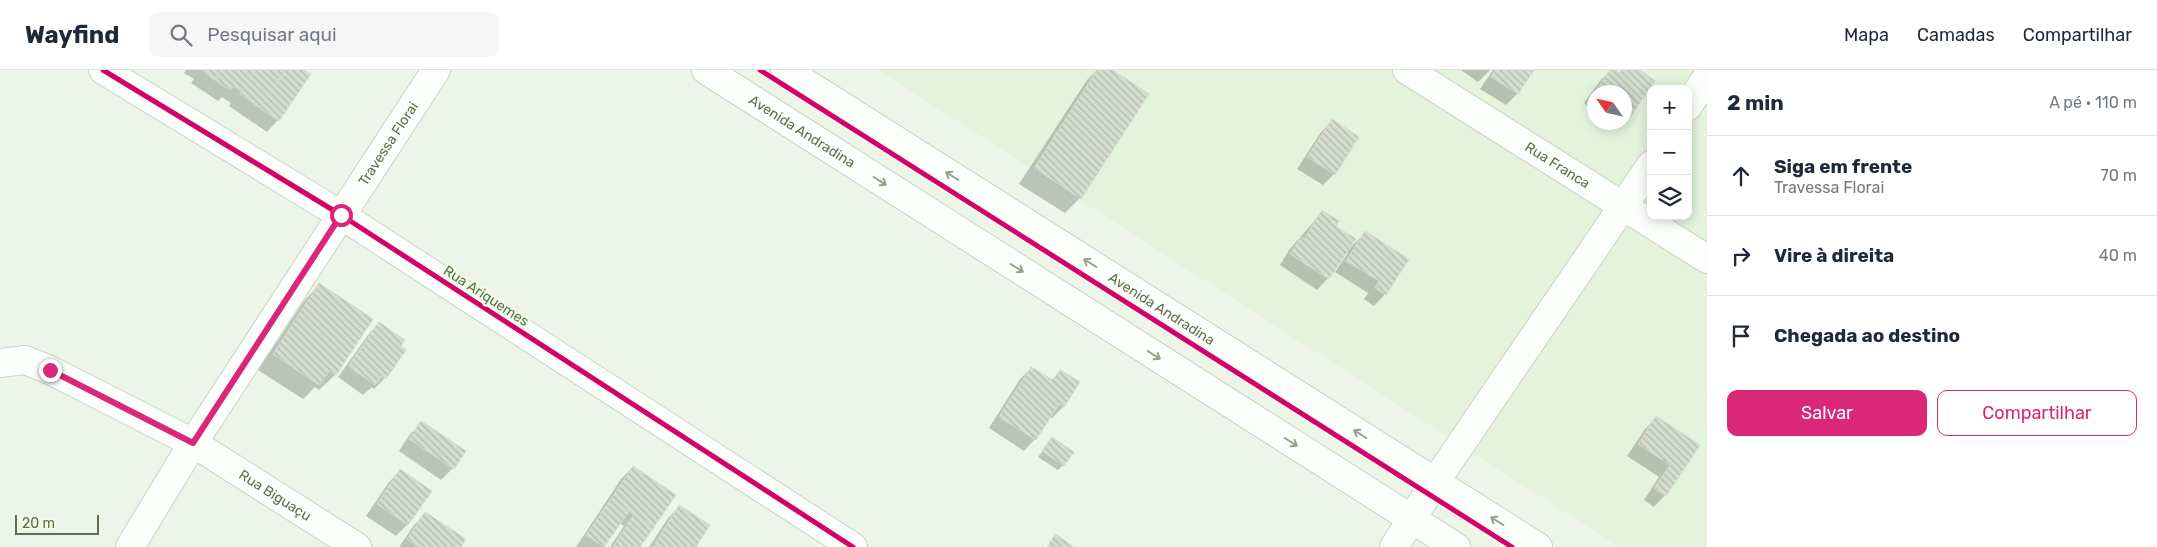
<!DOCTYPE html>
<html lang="pt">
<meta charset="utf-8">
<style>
body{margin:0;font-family:Rubik,sans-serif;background:#f6f6f7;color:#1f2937}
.controls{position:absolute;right:15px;top:15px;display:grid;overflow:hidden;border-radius:10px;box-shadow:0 2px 12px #0003}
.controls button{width:45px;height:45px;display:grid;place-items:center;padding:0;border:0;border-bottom:1px solid #e0e1e3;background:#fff;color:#1f2937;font:25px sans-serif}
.compass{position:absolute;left:1587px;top:15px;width:45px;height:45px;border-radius:50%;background:#fff;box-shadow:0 2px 12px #0003;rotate:304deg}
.scale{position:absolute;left:15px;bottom:12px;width:84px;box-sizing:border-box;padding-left:5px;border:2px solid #5e6f4b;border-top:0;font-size:14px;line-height:18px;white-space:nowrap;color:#5e6f4b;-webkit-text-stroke:4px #eefde8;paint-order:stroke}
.stop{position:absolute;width:15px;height:15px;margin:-11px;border:4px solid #db2777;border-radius:50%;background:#fff}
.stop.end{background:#db2777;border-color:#fff;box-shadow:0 1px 5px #0008}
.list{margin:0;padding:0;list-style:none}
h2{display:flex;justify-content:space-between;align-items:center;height:65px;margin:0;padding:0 20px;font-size:21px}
h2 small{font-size:16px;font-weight:400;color:#747a83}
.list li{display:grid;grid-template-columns:32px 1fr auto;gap:15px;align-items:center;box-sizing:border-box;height:80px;padding:0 20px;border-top:1px solid #e0e1e3}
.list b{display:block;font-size:19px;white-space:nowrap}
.list p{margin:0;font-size:16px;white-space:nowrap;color:#747a83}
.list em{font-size:16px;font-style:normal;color:#747a83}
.actions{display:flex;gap:10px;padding:15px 20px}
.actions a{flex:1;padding:11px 0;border:1px solid #db2777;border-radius:10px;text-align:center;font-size:18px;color:#db2777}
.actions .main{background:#db2777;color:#fff}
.icon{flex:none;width:28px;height:28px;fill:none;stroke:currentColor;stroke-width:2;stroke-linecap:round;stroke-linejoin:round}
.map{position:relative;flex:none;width:1707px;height:477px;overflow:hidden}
header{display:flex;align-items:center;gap:30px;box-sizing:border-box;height:70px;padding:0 25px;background:#fff;border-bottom:1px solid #e0e1e3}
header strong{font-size:24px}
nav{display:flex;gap:28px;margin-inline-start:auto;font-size:18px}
.search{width:350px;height:45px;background:#f6f6f7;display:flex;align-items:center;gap:12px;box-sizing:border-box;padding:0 18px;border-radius:10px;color:#747a83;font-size:19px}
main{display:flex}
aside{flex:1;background:#fff}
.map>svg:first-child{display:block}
.residential{fill:#e3f3dc;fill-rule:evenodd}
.shadow{fill:#0003}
.building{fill:url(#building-back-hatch);stroke:#d3ddcb}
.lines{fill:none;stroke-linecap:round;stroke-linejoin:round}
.street-casing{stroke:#cad3c4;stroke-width:30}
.secondary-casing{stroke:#c9d2c1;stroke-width:30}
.street{stroke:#fcfefc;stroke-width:28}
.secondary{stroke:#fcfefc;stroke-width:28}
.cycleway-casing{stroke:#eefde8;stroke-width:8}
.cycleway{stroke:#d6006c;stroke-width:5}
.oneway{stroke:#95a189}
.route{stroke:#db2777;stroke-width:6}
.labels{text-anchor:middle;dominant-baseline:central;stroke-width:5;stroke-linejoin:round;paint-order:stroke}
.street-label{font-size:14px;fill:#5e6f4b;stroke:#eefde8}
</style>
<header>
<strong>Wayfind</strong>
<div class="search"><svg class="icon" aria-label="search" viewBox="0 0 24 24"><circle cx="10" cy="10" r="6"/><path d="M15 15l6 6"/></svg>Pesquisar aqui</div>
<nav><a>Mapa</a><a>Camadas</a><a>Compartilhar</a></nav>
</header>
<main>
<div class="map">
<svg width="1707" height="477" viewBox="0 0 1707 477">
<defs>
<pattern id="building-back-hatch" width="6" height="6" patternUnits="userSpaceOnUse" patternTransform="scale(1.25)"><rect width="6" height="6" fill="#d5dece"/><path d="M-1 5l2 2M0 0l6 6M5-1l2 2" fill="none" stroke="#b0b8a9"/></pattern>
</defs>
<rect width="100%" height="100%" fill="#ecf5e8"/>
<path class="residential" d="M878,0H1707V477H1619ZM1651,19H1688V146H1651ZM1594,22H1624V52H1594Z"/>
<g class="shadow">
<path d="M186,0H302L278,50L267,62L229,36L231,33L222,27L218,31L191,13L194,9L184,3Z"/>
<path d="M1097,0H1111L1080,128L1065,143L1019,114L1087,10Z"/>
<path d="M1461,0H1490L1478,12Z"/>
<path d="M1493,0H1533L1517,24L1506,35L1480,19Z"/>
<path d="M1611,0L1618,4L1622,0H1637L1629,46L1624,50V22H1594V41L1584,33L1600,11Z"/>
<path d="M1332,51L1334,104L1323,115L1297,99L1321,62Z"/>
<path d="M1612,52H1622L1618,57Z"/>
<path d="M1323,141L1350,178L1365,163L1407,189L1385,224L1374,236L1364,229L1368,223L1335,202L1348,183L1346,181L1328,208L1317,220L1280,195L1289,180Z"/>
<path d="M319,215L371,250L335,305L319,320L315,317L303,329L258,300L304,231Z"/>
<path d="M379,253L385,308L374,319L372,317L363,325L338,307L368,265Z"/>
<path d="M1031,298L1051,311L1060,301L1078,313L1063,337L1052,348L1050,347L1035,369L1024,381L989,358L1020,309Z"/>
<path d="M1656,348L1698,375L1665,425L1654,437L1644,430L1659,407L1627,386L1645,359Z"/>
<path d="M422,353L464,381L453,398L441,410L399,381L410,364Z"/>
<path d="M1052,369L1063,395L1058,400L1038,387Z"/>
<path d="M633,397L674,425L639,477H610L624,456L619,453L603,477H576L621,409Z"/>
<path d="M400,401L407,455L396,466L366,446L389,412Z"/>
<path d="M679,437L695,477H649L668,448Z"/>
<path d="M425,444L459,477H399L414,455Z"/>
</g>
<g class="building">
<path d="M202,0H221L215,10Z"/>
<path d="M221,0H256L242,22L233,16L230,20L215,10Z"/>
<path d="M256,0H286L260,38L240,24Z"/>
<path d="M286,0H304L311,4L279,51L260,38Z"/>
<path d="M1097,0H1113L1149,24L1081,129L1034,98Z"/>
<path d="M1495,0H1534L1518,24L1491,7Z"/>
<path d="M1610,0H1615L1620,4L1623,0H1640L1655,11L1630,47L1624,43V22H1595Z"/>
<path d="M1332,49L1359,67L1335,105L1307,87Z"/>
<path d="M1322,140L1339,151L1336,156L1356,169L1329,209L1290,184L1301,167L1304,169Z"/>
<path d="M1365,161L1409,189L1386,225L1375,218L1379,211L1346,191Z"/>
<path d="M319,213L373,249L336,305L329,301L319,315L273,284Z"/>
<path d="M379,252L405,270L401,276L406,280L386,309L382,306L375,315L348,296Z"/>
<path d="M1031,297L1053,310L1060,300L1080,312L1064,337L1059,334L1036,370L999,347Z"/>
<path d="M1656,346L1700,375L1666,426L1654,418L1670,395L1638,374Z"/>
<path d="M421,351L466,381L454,399L409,369Z"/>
<path d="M1052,367L1074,382L1064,396L1042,381Z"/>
<path d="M633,396L676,425L654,457L611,429Z"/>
<path d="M400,399L432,421L408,455L377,434Z"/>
<path d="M611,429L629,441L604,477L586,465Z"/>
<path d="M679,435L710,455L696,477H653Z"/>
<path d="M425,442L466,469L461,477H419L407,469Z"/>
<path d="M634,444L654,457L640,477H613Z"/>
<path d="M1055,464L1074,477H1047Z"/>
</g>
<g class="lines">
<g class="street-casing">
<g id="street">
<path d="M103,0L341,145L853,477"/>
<path id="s1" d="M1407,0L1707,189"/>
<path d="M1688,36L1707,7"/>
<path id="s2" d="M0,293L25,290L50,300L193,373L357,477"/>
<path id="s3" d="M130,477L193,373L436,0"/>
<path d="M1394,477L1435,412L1651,95"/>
</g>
</g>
<g class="secondary-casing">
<g id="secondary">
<path id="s4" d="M706,0L1456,477"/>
<path id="s5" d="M785,0L1538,477"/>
</g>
</g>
<use href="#street" class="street"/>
<use href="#secondary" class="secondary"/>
<g class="cycleway-casing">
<g id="cycleway">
<path d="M103,0L341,145L853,477"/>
<path d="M760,0L1512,477"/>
</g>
</g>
<use href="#cycleway" class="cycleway"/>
</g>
<defs><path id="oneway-shaft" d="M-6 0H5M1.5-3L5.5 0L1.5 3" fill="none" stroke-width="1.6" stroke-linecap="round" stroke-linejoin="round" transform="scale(1.25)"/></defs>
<g class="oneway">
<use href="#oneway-shaft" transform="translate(952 106) rotate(-148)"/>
<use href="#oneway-shaft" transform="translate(880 111) rotate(32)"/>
<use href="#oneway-shaft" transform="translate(1090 193) rotate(-148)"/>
<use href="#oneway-shaft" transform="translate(1017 198) rotate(32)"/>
<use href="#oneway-shaft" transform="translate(1154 285) rotate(32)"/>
<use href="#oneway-shaft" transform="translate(1360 364) rotate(-148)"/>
<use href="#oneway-shaft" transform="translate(1291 372) rotate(32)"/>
<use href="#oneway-shaft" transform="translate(1497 451) rotate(-148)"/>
</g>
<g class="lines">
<path class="route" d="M50,300L193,373L341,145"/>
</g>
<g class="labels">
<g class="street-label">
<text stroke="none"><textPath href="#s4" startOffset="114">Avenida Andradina</textPath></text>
<text stroke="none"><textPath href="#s3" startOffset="479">Travessa Florai</textPath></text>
<text stroke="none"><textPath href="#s1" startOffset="178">Rua Franca</textPath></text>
<text transform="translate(486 226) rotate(33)">Rua Ariquemes</text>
<text stroke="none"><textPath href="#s5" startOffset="446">Avenida Andradina</textPath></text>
<text stroke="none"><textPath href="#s2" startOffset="310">Rua Biguaçu</textPath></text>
</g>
</g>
</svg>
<div class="controls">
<button>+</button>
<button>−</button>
<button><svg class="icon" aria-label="layers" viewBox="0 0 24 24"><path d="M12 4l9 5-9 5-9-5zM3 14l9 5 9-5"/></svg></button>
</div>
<svg class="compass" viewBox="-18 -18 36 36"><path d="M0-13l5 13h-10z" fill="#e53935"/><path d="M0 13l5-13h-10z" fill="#747a83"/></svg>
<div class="scale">20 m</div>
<div class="stop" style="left:341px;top:145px"></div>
<div class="stop end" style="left:50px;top:300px"></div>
</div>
<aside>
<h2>2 min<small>A pé · 110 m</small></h2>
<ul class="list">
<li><svg class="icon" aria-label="ahead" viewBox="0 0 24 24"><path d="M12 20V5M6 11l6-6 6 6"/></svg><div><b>Siga em frente</b><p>Travessa Florai</p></div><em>70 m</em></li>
<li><svg class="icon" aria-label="right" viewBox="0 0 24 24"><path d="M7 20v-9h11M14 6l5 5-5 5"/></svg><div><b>Vire à direita</b></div><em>40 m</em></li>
<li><svg class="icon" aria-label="arrive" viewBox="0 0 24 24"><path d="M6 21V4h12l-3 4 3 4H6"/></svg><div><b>Chegada ao destino</b></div></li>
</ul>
<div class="actions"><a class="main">Salvar</a><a>Compartilhar</a></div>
</aside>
</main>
